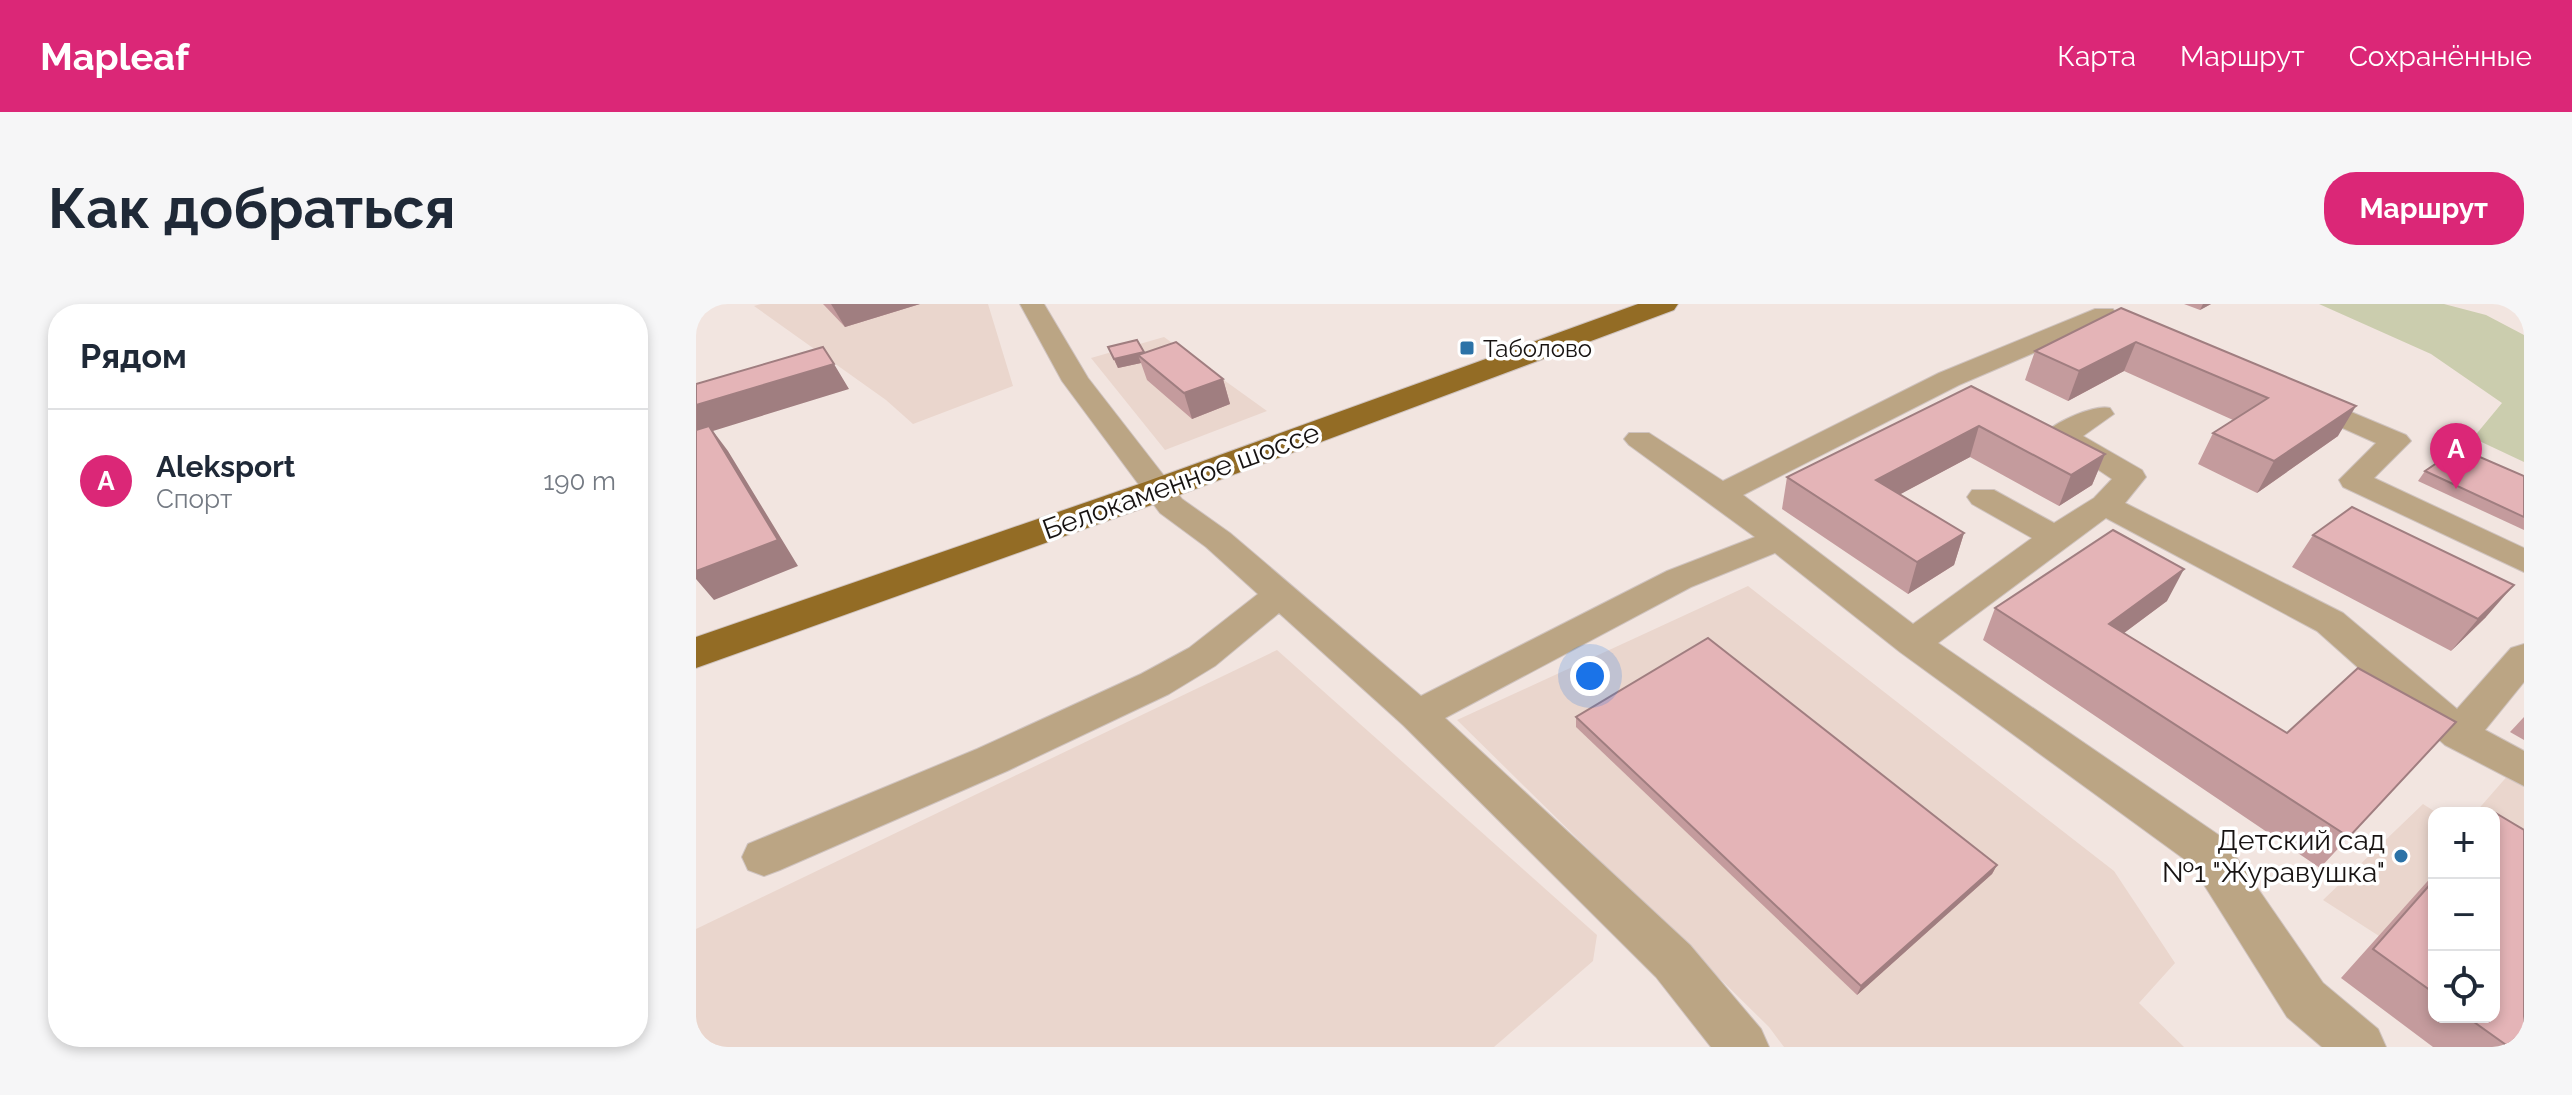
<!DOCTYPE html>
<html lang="ru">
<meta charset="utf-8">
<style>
body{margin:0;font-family:Raleway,sans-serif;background:#f6f6f7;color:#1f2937}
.controls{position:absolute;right:24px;bottom:24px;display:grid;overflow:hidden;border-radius:16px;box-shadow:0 4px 12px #0003}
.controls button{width:72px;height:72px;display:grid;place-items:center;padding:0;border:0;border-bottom:2px solid #e0e1e3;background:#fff;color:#1f2937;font:40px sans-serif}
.you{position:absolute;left:894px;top:372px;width:28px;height:28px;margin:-20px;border:6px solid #fff;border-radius:50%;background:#1a73e8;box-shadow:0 0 0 12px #1a73e833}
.badge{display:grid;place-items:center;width:52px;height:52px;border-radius:50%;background:#db2777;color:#fff;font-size:26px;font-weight:700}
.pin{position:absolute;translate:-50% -66px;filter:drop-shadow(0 2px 4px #0008)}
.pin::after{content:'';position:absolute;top:42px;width:28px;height:24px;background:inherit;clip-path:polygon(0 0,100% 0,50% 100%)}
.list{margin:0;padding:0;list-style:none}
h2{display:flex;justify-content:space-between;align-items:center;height:104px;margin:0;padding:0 32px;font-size:34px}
h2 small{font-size:26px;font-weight:400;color:#747a83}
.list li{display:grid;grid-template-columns:52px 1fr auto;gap:24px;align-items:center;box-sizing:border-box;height:144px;padding:0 32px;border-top:2px solid #e0e1e3}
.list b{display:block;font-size:30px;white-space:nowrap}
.list p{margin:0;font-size:26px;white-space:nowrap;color:#747a83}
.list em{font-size:26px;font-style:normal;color:#747a83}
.icon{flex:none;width:44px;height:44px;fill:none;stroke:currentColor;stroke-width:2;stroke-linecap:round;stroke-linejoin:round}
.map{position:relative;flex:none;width:1828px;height:743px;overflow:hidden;border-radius:32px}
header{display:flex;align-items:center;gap:48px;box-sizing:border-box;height:112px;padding:0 40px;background:#db2777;color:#fff}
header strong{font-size:38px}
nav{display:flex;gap:44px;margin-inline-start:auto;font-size:28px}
.intro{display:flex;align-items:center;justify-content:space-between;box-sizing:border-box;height:192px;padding:0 48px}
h1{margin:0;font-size:56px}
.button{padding:20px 36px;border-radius:32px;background:#db2777;color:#fff;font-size:28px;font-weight:700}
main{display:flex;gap:48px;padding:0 48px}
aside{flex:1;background:#fff;border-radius:32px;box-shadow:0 4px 12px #0003}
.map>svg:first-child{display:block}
.built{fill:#ead6cd}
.green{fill:#cbcdae}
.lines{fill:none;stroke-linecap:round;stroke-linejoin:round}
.minor-casing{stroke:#cfc3bf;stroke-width:2}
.major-casing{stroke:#cfc3bf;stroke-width:2}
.minor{fill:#bba584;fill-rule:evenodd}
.major{fill:#936c25;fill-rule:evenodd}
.wall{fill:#c49b9d}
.shaded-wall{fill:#a07e80}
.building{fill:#e4b4b7;stroke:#a07e80;stroke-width:2}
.poi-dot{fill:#2c72a7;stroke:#fff;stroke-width:3}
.labels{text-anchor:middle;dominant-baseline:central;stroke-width:7;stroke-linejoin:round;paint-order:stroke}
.far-poi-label{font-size:24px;fill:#171312;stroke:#fff;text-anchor:start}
.street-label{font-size:28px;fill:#171312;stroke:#fff}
.poi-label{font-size:28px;fill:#171312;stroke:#fff;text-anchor:end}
</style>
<header>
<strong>Mapleaf</strong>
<nav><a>Карта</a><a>Маршрут</a><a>Сохранённые</a></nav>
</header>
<div class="intro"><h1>Как добраться</h1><a class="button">Маршрут</a></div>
<main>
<aside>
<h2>Рядом<small></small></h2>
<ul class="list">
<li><span class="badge">A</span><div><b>Aleksport</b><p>Спорт</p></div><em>190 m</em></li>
</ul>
</aside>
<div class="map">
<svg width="1828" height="743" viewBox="0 0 1828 743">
<rect width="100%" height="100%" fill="#f2e5e0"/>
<g class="built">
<path d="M65,0H292L317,82L217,120L190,96L58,2Z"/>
<path d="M468,33L571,107L469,146L395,54Z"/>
<path d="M1052,282L1418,567L1479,659L1443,699L1488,743H1088L1073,723L761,416Z"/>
<path d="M581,346L901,631L897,657L798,743H0V625Z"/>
<path d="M1814,469L1828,477V689L1798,509H1779Z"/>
<path d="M1727,500L1741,509H1738V628L1683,632L1627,596Z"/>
</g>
<path class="green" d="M1623,0H1748L1790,11L1828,31V158L1777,134L1806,99L1735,50Z"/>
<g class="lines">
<g class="minor-casing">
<g id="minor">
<path d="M0,0H15L12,5L0,8Z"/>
<path d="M324,0H348L392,74L486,195L534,229L725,392L971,267L1059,233L933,141L928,135L933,129H953L1027,177L1243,69L1399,5H1417L1420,10L1417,15L1263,81L1047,191L1217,320L1336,234L1276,200L1271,193L1276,186H1298L1358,219L1398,194L1416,175L1349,130C1358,118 1399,100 1414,104L1418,110L1387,132L1446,166L1450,173L1429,199L1647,309L1761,405L1815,344L1828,340V378L1789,426L1828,447V482L1749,441L1621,327L1410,214L1242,339L1527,534L1627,679L1682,725L1690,743H1626L1591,713L1495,560L1204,348L1079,249L995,283L749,414L994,641L1065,725L1073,743H1015L960,673L707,421L583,309L519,362L473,390L311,467L84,566L68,572L52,566L46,553L52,540L281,445L445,370L493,344L562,290L510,243L464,209L366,77Z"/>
<path d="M1605,87L1710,131L1715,137L1678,174L1828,244V268L1647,183L1643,176L1680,139L1595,101L1591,95L1595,89Z"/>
</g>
</g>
<g class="major-casing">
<path id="major" d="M942,0H982L978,6L475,194L0,364V333L449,178Z"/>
</g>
<use href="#minor" class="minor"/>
<use href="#major" class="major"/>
</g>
<g class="wall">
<path d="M127,0H224L149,23Z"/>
<path d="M1488,0H1515L1504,6Z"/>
<path d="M1425,4L1642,132L1561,189L1502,160L1517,129L1537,116L1428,67L1372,97L1329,76L1339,47Z"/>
<path d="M412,43L448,48L527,75L534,100L496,115L451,76L445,59L422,64Z"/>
<path d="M1275,82L1409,150L1396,181L1363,202L1274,153L1204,190L1268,229L1258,261L1212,290L1086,205L1091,173Z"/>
<path d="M1729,167L1828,172V226L1722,177Z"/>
<path d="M1617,231L1790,313L1755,347L1596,263Z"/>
<path d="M1471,297L1428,329L1591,429L1760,418L1624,564L1287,336L1299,304Z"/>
<path d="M880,413L1301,561L1296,570L1161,691L880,423Z"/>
<path d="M1828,413V436L1814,428Z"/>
<path d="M1738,570V713H1798L1828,743H1737L1645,674Z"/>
</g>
<g class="shaded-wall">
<path d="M135,0H224L149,23Z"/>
<path d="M1507,0H1515L1504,6Z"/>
<path d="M1440,38L1428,67L1372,97L1383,67Z"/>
<path d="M448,48L452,57L442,51L445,59L422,64L418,55Z"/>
<path d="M138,60L153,85L17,127L32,147L102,262L18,296L0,275V101Z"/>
<path d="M527,75L534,100L496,115L488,89Z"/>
<path d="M1660,102L1642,132L1561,189L1578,157Z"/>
<path d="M1283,122L1274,153L1173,207L1180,176Z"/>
<path d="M1409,150L1396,181L1363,202L1375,171Z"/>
<path d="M1268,229L1258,261L1212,290L1221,258Z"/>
<path d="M1488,265L1471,297L1397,352L1413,320Z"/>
<path d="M1818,281L1790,313L1755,347L1782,315Z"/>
<path d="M1301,561L1296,570L1161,691L1165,682Z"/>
</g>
<g class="building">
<path d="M1425,4L1660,102L1578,157L1517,129L1572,94L1440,38L1383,67L1339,47Z"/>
<path d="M441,36L448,48L418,55L412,43Z"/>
<path d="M480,38L527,75L488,89L442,51Z"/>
<path d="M127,43L138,60L0,101V80Z"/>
<path d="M1275,82L1409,150L1375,171L1283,122L1180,176L1268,229L1221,258L1091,173Z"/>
<path d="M13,122L82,236L0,267V126Z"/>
<path d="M1763,144L1828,172V213L1729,167Z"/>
<path d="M1656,203L1818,281L1782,315L1617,231Z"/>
<path d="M1417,226L1488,265L1413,320L1591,429L1662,364L1760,418L1653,533L1299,304Z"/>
<path d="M1012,334L1301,561L1165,682L880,413Z"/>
<path d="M1798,508L1828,526V743H1813L1771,713H1798Z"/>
<path d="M1738,576V689L1677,645Z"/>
</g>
<g class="poi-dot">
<rect x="763" y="36" width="16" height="16" rx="4"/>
<circle cx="1705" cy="552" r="8"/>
</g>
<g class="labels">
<g class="far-poi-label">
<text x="787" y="44">Таболово</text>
</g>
<g class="street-label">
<text transform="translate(485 177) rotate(-20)">Белокаменное шоссе</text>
</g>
<g class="poi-label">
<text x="1689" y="536">Детский сад<tspan x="1689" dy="32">№1 "Журавушка"</tspan></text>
</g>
</g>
</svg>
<div class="controls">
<button>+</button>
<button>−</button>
<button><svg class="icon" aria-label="locate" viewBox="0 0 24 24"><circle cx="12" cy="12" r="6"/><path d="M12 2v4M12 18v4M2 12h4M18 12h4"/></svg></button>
</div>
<div class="you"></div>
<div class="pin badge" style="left:1760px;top:185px">A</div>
</div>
</main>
